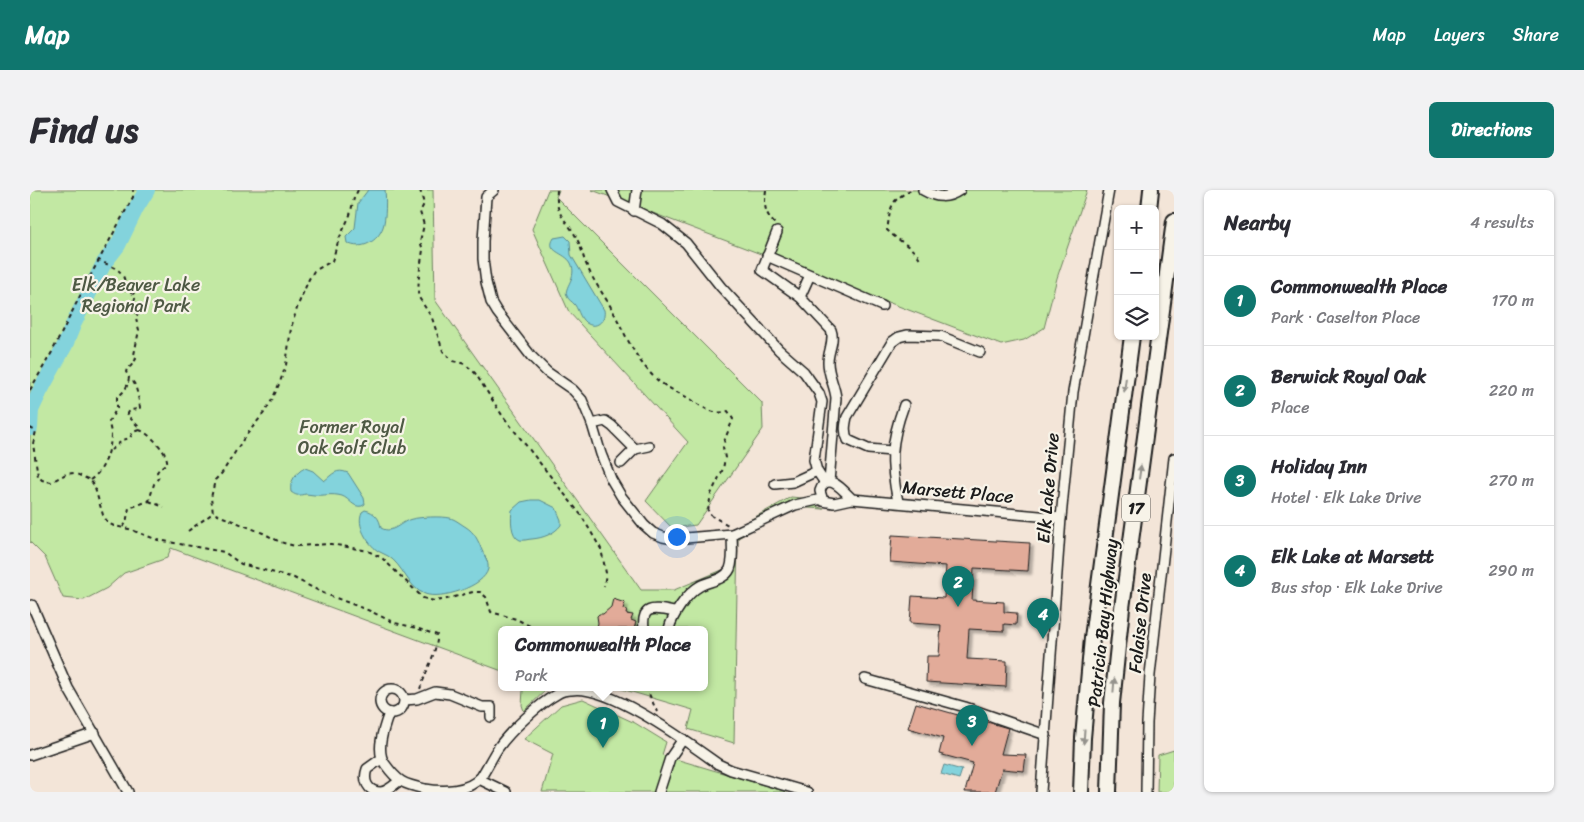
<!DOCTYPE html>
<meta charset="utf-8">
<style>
body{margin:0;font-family:Sriracha,sans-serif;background:#f2f2f3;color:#2b2b33}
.controls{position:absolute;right:15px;top:15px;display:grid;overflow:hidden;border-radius:8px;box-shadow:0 1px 4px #0004}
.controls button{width:45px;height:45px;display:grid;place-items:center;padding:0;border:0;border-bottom:1px solid #e1e1e2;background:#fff;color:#2b2b33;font:25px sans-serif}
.you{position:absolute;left:646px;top:346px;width:18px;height:18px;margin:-12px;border:4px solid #fff;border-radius:50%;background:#1a73e8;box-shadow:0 0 0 8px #1a73e833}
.badge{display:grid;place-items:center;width:32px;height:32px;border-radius:50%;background:#0f766e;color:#fff;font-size:16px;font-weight:700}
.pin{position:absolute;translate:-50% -41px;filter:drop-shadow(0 1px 2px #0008)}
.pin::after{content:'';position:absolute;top:26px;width:18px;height:15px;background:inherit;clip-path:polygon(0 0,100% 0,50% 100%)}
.popup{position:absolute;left:468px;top:436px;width:210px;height:65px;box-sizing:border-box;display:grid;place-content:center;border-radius:8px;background:#fff;filter:drop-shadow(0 1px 4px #0005);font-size:16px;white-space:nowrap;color:#7c7c81}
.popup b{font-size:19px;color:#2b2b33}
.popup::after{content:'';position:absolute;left:50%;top:100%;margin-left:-10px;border:10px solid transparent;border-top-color:#fff}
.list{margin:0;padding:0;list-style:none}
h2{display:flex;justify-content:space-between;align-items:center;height:65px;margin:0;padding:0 20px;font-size:21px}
h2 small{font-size:16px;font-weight:400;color:#7c7c81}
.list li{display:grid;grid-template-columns:32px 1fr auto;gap:15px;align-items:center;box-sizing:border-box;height:90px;padding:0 20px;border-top:1px solid #e1e1e2}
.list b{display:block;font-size:19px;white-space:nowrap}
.list p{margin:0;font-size:16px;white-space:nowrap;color:#7c7c81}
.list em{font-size:16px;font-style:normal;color:#7c7c81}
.icon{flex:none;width:28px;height:28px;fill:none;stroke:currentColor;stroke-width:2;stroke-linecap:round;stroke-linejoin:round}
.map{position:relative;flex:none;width:1144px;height:602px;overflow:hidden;border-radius:8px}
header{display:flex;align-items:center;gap:30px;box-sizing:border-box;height:70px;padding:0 25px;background:#0f766e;color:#fff}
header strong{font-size:24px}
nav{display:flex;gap:28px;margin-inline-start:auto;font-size:18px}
.intro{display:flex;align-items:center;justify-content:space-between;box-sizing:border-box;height:120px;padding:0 30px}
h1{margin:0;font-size:35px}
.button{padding:12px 22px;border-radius:8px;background:#0f766e;color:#fff;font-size:18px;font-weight:700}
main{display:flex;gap:30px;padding:0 30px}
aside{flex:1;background:#fff;border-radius:8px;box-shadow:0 1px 4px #0004}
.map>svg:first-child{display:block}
.green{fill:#c2e8a3;stroke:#6f8260}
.water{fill:#83d3dc;stroke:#5a8a8f}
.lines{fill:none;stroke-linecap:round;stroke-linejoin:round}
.river{stroke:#83d3dc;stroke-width:16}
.building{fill:#e2ab99;stroke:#1c1c1c;filter:url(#shadow)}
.minor-casing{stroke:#1c1c1c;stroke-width:12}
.highway-casing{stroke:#1c1c1c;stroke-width:18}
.path{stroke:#1c1c1c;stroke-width:2;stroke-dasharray:4 4;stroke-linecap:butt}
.minor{stroke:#f7f3e8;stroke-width:9}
.highway{stroke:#f7f3e8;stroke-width:14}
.oneway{fill:#94928c}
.labels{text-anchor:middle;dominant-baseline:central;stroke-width:4.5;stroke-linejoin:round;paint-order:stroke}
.shield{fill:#f7f3e8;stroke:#5e5c59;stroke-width:1}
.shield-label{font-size:16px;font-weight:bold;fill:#1c1c1c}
.park-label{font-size:18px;fill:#4e5944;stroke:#f7f3e8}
.street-label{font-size:18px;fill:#1c1c1c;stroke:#f7f3e8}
</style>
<header>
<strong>Map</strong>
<nav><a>Map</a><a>Layers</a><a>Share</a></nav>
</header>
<div class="intro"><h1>Find us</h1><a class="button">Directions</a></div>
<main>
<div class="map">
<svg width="1144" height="602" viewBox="0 0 1144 602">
<defs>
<filter id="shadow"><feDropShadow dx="3.5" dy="3.5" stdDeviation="1" flood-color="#0004"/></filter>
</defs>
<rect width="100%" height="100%" fill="#f3e5d8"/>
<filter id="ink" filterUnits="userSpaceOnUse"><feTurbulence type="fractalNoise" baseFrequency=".02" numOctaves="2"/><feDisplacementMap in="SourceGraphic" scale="10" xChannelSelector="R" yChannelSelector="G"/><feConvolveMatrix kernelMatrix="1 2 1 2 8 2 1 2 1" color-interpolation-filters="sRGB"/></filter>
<g filter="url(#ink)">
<g class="green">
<path d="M0,0H403L405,110L611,400H644L697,378L698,342L761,307L781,309L788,317L794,319L763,317L708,348L704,553L658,539L663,520L585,497H674V439H472V481L141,358L137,368L94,383L77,398L54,410L33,408L15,367L0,352Z"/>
<path d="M518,0H529L526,7L732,213L733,239L666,335L642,338L616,311L658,252L539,122L502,39Z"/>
<path d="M562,0H1057L1027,88L1014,138L994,150L971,155Z"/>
<path d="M488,497H519L494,521L492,515L493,500Z"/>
<path d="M553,509L605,533L636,552L632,565L757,602H512L523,564L494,549L531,515Z"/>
<path d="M1144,560V602H1127L1128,565Z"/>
</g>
<g class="water">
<path d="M338,0H355C356,8 356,29 353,37C348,51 332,61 317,53L316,47L325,38L328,13Z"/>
<path d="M535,46L540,51L541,65L574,120C576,129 568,139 558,134C550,130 549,121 545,115C542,111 538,110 537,106C533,97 548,88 541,73C535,62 515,62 524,48Z"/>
<path d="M275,278L283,281L294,291C303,284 306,278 318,283L334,308L335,314L332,316C323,318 320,309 312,306C301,303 294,306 284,305C281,305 279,304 276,304C269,305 268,307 261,302C259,292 266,282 275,278Z"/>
<path d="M501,310H510L526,318L531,330V335C524,344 513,348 502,349C498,349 494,351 490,350C480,346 481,328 482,320L491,312Z"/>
<path d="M335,320C345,322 350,329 351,338C363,345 371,331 382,329C390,327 411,326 420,328C425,329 431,334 436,337C444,342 448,350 451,358C454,366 459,371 458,379C454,397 410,410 395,404C378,398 373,375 358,366C355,364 351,363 348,361C337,353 326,335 332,322Z"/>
<path d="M914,575L932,580L929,589L911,584Z"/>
</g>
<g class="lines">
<path class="river" d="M0,238L1,220L9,203L35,155L43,135L74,73L88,55L106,18L117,0"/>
</g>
<g class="building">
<path d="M862,345L1000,353L998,381L944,378L942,410L974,412V422L987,423L986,435L974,434V441L939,439L937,469L977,471L976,497L896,492L897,466H909L911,435L880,433L882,406L914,408L916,376L860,372Z"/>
<path d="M583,409L595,413L593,419L597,420L596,424L603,425L601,430L606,432L604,439H573L567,437L568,433L567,426L569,424H573L581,417Z"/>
<path d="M886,513L928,525L927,529L941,533L943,528L978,538L971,564L996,565L994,581L972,579L965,602H935L943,573L909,564L913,548L878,538Z"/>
</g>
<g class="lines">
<g class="minor-casing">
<g id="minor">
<path d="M464,0L456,7L453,51V69L456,92L461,112L467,122L501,166L517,182L543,200L552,210L562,234L571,264L581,289L591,306L614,335L623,343L633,347L644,349L702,344L765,315L792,309"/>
<path d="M582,0L588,12L632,34L656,53L691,97L749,160L774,182L789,203L792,212L784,270L787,281L795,293"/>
<path d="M893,0C907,8 917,9 930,0"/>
<path d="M604,21L607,0"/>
<path d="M747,42L732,80L770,107L801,140C805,151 798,161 798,172C798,185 805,196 806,208L799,292"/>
<path d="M737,66L852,116"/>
<path d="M770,107L780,85"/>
<path d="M562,234L575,231L582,236L605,259L619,256"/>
<path d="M862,261L838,259L818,250C814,242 815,236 817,227L862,152L869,147L877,145L910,146L950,162"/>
<path d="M591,273L605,259"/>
<path d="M745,294L763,292L787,281"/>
<path d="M822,309C813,300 797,280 790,301L793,311L804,313L822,309L1031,328"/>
<path d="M868,312C860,273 860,253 874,215"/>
<path d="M2,415L38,498L98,602"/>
<path d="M614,439C611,413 626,419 645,422"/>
<path d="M639,439C642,426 657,403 670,396C679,391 695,390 700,379C704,369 702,355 702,344"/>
<path d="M835,489L935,517L1016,545"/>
<circle cx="362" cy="511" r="12"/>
<path d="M375,510L387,509L405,502L420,504L452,517H461V527"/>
<path d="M359,523C354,537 345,561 355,574C368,592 373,594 395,599C413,602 438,602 451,587C457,578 462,567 468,558C480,541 509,514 527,504C530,502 536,500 541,500C579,494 657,552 688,574L701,580L777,602"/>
<path d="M0,565L65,543"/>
<path d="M351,569L337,579C333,590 337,602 351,602C358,601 364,595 369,591"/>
<path d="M449,589L476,602"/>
<path d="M629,602L640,568L653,549"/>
<path d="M1011,602L1031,328L1043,202L1079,0"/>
<path d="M1116,602L1117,533L1120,485L1144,268"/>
</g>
</g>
<g class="highway-casing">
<g id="highway">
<path d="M1119,19L1121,0"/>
<path d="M1051,602L1053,548L1062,448L1102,146"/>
<path d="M1079,602L1082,513L1092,418L1144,31"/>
</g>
</g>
<g class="path">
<path d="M328,0L324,8L320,25L309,49L302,71L284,81L279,89L268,115L261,138L256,175L250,192L242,210L234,223L214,248L192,283L185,290L181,308L183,323L233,343L250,352L265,356L301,354L338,361L352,368L393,408L404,411L413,410L443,402H450L456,407L461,422L486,429L502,437"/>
<path d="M390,0L394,14L390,22L394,35L390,51L393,60L389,85L388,106L402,128L413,161L423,171L435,174L445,183L472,225L551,325L571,359L576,383L574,396"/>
<path d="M527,0C525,30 538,28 548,51C552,59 553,68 557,76C564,93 576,107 584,123C596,146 605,168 624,187C634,197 648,202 660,209C674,217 681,226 698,221L703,229L695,249L693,257L695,268L693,279L681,304L678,321L682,326L698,335"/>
<path d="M736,0C734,16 734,22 745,34"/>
<path d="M880,0C876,3 870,6 866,10C859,17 859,31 857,40C868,51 882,56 891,70"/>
<path d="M0,200L22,162L57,92L103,7V0"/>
<path d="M0,238L6,241L3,254L8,286L12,290L21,292L36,284L44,283L60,290L64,295L73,325L78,333L84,336L99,339L128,350L194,362L211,374L264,388L293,403L340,421L365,433L383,437L407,445C409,456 394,487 390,499"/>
<path d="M81,260L93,250L100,248L103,242L109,240L108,236L97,225L100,220L110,219C110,214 106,194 103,192C101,192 100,192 98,192"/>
<path d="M60,290C74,281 81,261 81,244C81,240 79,236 79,232L87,218V207C95,202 98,196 99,187L96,182L97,179L101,176L106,169L104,165L109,140L106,128L108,126L102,114L105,109L104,104L92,99L91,95L95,92C92,77 80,77 69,70"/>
<path d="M119,311L134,317"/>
<path d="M93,337L96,333L99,318L119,311L124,294L129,287L127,282L130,278L137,273C139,264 119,242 109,240"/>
<path d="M158,341L183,323"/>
<path d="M616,497L627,522"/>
</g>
<use href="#minor" class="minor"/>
<use href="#highway" class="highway"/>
</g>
<defs><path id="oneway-solid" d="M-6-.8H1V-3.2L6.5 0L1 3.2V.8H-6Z" transform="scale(1.25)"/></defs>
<g class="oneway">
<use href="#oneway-solid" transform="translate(1095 195) rotate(97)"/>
<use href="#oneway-solid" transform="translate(1110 282) rotate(-82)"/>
<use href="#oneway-solid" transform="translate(1084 495) rotate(-85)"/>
<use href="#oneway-solid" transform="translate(1054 547) rotate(94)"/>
</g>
</g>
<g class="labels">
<rect class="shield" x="1092" y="304.5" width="28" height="27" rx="4"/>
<g class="shield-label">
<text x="1106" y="318">17</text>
</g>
<g class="park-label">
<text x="106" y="95">Elk/Beaver Lake<tspan x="106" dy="21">Regional Park</tspan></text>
<text x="322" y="237">Former Royal<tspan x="322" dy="21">Oak Golf Club</tspan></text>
</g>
<g class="street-label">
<text transform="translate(1018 298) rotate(-85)">Elk Lake Drive</text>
<text transform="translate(928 302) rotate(5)">Marsett Place</text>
<text transform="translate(1073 433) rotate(-84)">Patricia Bay Highway</text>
<text transform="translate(1110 433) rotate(-84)">Falaise Drive</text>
</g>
</g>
</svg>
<div class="controls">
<button>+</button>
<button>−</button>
<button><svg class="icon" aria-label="layers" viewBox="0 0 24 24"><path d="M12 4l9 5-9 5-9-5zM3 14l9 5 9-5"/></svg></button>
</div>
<div class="you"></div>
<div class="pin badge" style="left:573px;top:558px">1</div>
<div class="popup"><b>Commonwealth Place</b>Park</div>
<div class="pin badge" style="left:928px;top:417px">2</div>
<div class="pin badge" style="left:942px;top:556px">3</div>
<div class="pin badge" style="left:1013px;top:449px">4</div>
</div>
<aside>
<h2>Nearby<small>4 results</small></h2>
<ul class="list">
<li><span class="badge">1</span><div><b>Commonwealth Place</b><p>Park · Caselton Place</p></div><em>170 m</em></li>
<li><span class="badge">2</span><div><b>Berwick Royal Oak</b><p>Place</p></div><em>220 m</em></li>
<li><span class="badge">3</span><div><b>Holiday Inn</b><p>Hotel · Elk Lake Drive</p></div><em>270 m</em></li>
<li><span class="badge">4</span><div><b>Elk Lake at Marsett</b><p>Bus stop · Elk Lake Drive</p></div><em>290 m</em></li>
</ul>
</aside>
</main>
